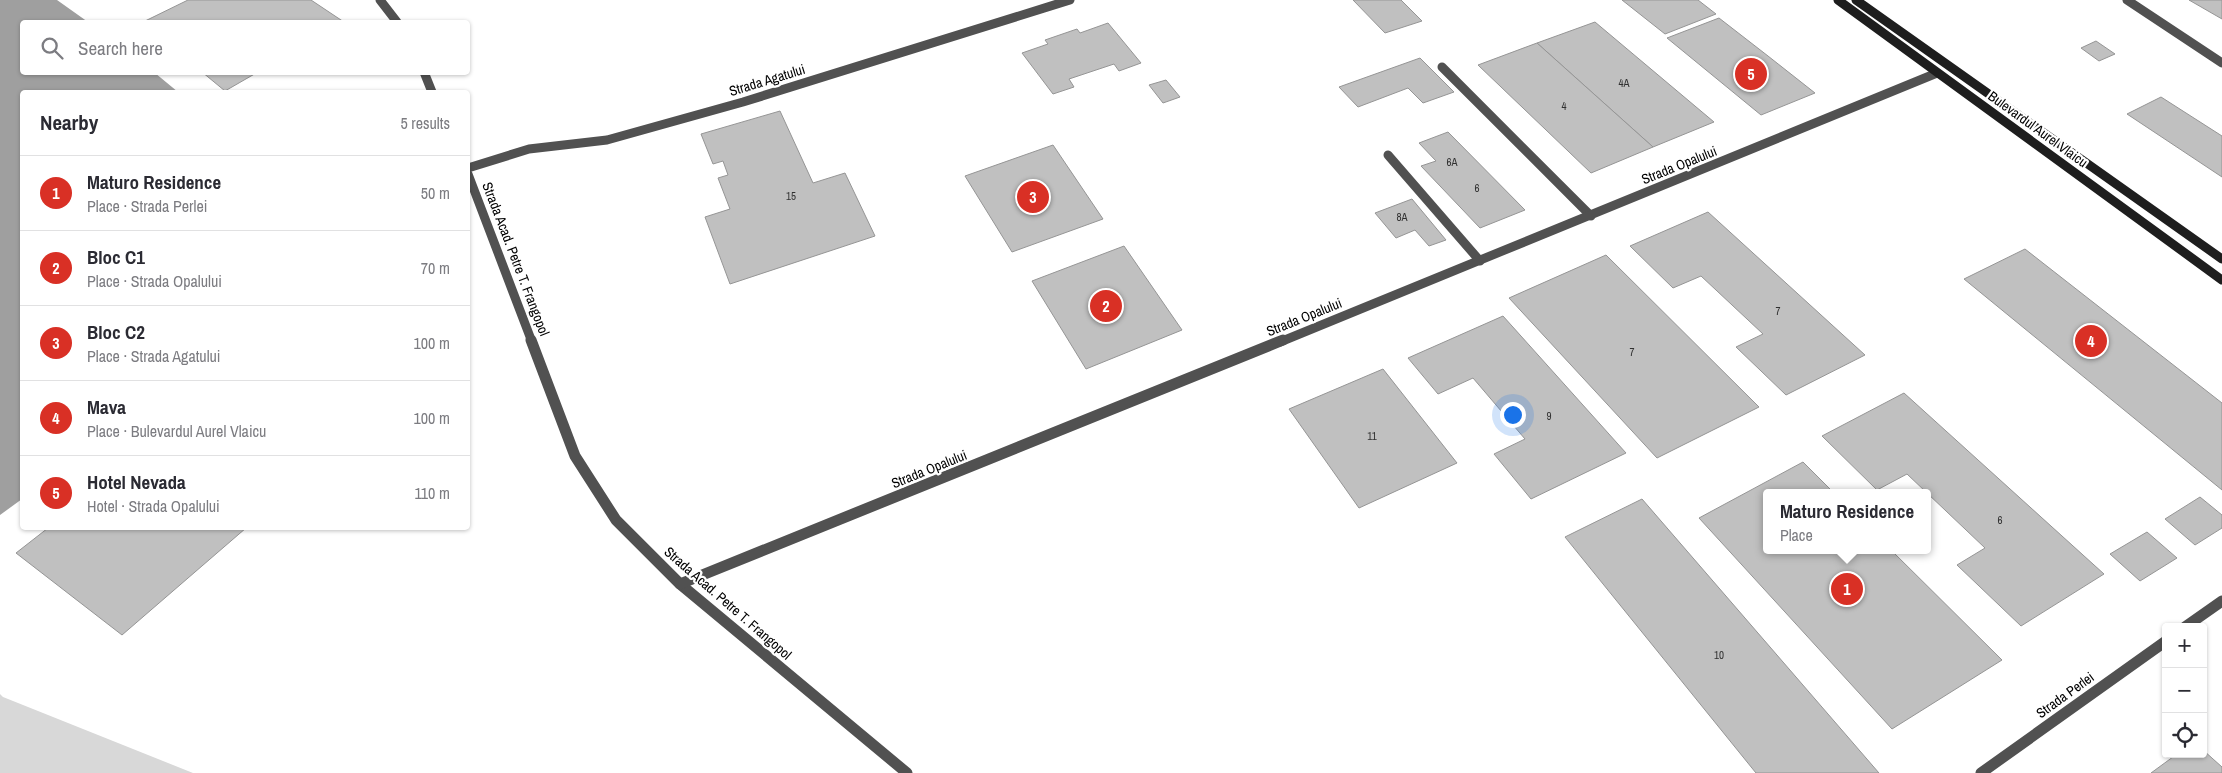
<!DOCTYPE html>
<meta charset="utf-8">
<style>
body{margin:0;font-family:"Archivo Narrow",sans-serif;background:#f2f2f3;color:#2b2b33}
.controls{position:absolute;right:15px;bottom:15px;display:grid;overflow:hidden;border-radius:5px;box-shadow:0 1px 4px #0004}
.controls button{width:45px;height:45px;display:grid;place-items:center;padding:0;border:0;border-bottom:1px solid #e1e1e2;background:#fff;color:#2b2b33;font:25px sans-serif}
.you{position:absolute;left:1512px;top:414px;width:18px;height:18px;margin:-12px;border:4px solid #fff;border-radius:50%;background:#1a73e8;box-shadow:0 0 0 8px #1a73e833}
.badge{display:grid;place-items:center;width:32px;height:32px;border-radius:50%;background:#d93025;color:#fff;font-size:16px;font-weight:700}
.pin{position:absolute;translate:-50% -50%;border:2px solid #fff;box-shadow:0 1px 5px #0006}
.popup{position:absolute;left:1763px;top:489px;width:168px;height:65px;box-sizing:border-box;display:grid;place-content:center;border-radius:5px;background:#fff;filter:drop-shadow(0 1px 4px #0005);font-size:16px;white-space:nowrap;color:#7c7c81}
.popup b{font-size:19px;color:#2b2b33}
.popup::after{content:'';position:absolute;left:50%;top:100%;margin-left:-10px;border:10px solid transparent;border-top-color:#fff}
.list{margin:0;padding:0;list-style:none}
h2{display:flex;justify-content:space-between;align-items:center;height:65px;margin:0;padding:0 20px;font-size:21px}
h2 small{font-size:16px;font-weight:400;color:#7c7c81}
.list li{display:grid;grid-template-columns:32px 1fr auto;gap:15px;align-items:center;box-sizing:border-box;height:75px;padding:0 20px;border-top:1px solid #e1e1e2}
.list b{display:block;font-size:19px;white-space:nowrap}
.list p{margin:0;font-size:16px;white-space:nowrap;color:#7c7c81}
.list em{font-size:16px;font-style:normal;color:#7c7c81}
.icon{flex:none;width:28px;height:28px;fill:none;stroke:currentColor;stroke-width:2;stroke-linecap:round;stroke-linejoin:round}
.map{position:relative;flex:none;width:2222px;height:773px;overflow:hidden}
.search{position:absolute;background:#fff;box-shadow:0 1px 4px #0004;left:20px;top:20px;width:450px;height:55px;display:flex;align-items:center;gap:12px;box-sizing:border-box;padding:0 18px;border-radius:5px;color:#7c7c81;font-size:19px}
.panel{position:absolute;background:#fff;box-shadow:0 1px 4px #0004;left:20px;top:90px;width:450px;height:440px;border-radius:5px}
.map>svg:first-child{display:block}
.green{fill:#d8d8d8}
.water{fill:#9f9f9f}
.building{fill:#c0c0c0;stroke:#959595}
.lines{fill:none;stroke-linecap:round;stroke-linejoin:round}
.lane{stroke:#515151;stroke-width:9}
.street-far1{stroke:#515151;stroke-width:9}
.street{stroke:#515151;stroke-width:11}
.secondary{stroke:#1e1e1e;stroke-width:9}
.labels{text-anchor:middle;dominant-baseline:central;stroke-width:4.5;stroke-linejoin:round;paint-order:stroke}
.number-label{font-size:11px;fill:#303030}
.street-label{font-size:14px;fill:#000;stroke:#fff}
</style>
<div class="map">
<svg width="2222" height="773" viewBox="0 0 2222 773">
<rect width="100%" height="100%" fill="#fff"/>
<path class="green" d="M0,694L3,697L193,773H0Z"/>
<path class="water" d="M0,0H57L88,22H22V72L155,73L178,92H22V499L0,515Z"/>
<g class="building">
<path d="M188,0H311L344,22H143Z"/>
<path d="M1353,0H1401L1422,21L1385,33Z"/>
<path d="M1622,0H1698L1716,14L1665,34Z"/>
<path d="M2189,0H2222V19Z"/>
<path d="M1719,18L1768,56L1815,93L1761,115L1667,38Z"/>
<path d="M1595,22L1714,122L1653,147L1537,43Z"/>
<path d="M1108,23L1141,63L1119,71L1114,64L1069,79L1074,87L1053,94L1022,53L1048,44L1045,40L1077,29L1080,33Z"/>
<path d="M2096,41L2115,54L2099,61L2081,48Z"/>
<path d="M1537,43L1653,147L1591,173L1478,65Z"/>
<path d="M1420,58L1454,92L1423,103L1408,88L1358,107L1339,87Z"/>
<path d="M202,72H258L225,91Z"/>
<path d="M1166,80L1180,97L1163,103L1149,85Z"/>
<path d="M2161,97L2222,136V177L2127,114Z"/>
<path d="M780,111L813,183L845,173L875,236L730,284L705,217L730,209L718,178L728,175L723,161L713,164L701,134Z"/>
<path d="M1448,132L1525,210L1480,228L1421,166L1436,161L1419,143Z"/>
<path d="M1053,145L1103,219L1012,252L965,176Z"/>
<path d="M1412,199L1446,240L1429,246L1415,230L1396,238L1375,213Z"/>
<path d="M1708,212L1865,355L1786,395L1736,347L1763,334L1701,276L1673,288L1630,246Z"/>
<path d="M1124,246L1182,330L1086,369L1032,281Z"/>
<path d="M2025,249L2222,403V490L1964,279Z"/>
<path d="M1606,255L1759,407L1657,458L1509,298Z"/>
<path d="M1503,316L1626,453L1531,499L1494,454L1525,439L1473,378L1438,394L1408,358Z"/>
<path d="M1383,369L1457,463L1359,508L1289,409Z"/>
<path d="M1904,393L2104,574L2021,626L1957,565L1985,548L1907,474L1877,490L1822,436Z"/>
<path d="M1803,462L1834,493H1767V550H1891L2002,660L1892,729L1699,518Z"/>
<path d="M2200,497L2222,515V528L2195,545L2165,519Z"/>
<path d="M1642,499L1879,773H1756L1565,537Z"/>
<path d="M48,528H246L122,635L16,553Z"/>
<path d="M2147,532L2177,558L2140,581L2110,554Z"/>
<path d="M2203,750L2222,767V773H2151L2177,754H2203Z"/>
</g>
<g class="lines">
<path class="lane" d="M1388,155L1480,261"/>
<g class="street-far1">
<path d="M380,0L397,22"/>
<path d="M2127,0L2222,63"/>
<path d="M1442,67L1591,216"/>
<path d="M424,72L432,92"/>
<path d="M468,168L529,149L607,140L743,102L1070,0"/>
<path d="M468,174L532,342"/>
<path d="M1280,342L1937,73"/>
</g>
<g class="street">
<path d="M531,340L575,456L616,520L680,584L907,773"/>
<path d="M680,584L1283,340"/>
<path d="M2185,627L2222,601"/>
<path d="M1981,773L2166,641"/>
</g>
<g class="secondary">
<path d="M1838,0L2222,280"/>
<path d="M1856,0L2222,259"/>
</g>
</g>
<g class="labels">
<g class="number-label">
<text x="1624" y="83">4A</text>
<text x="1564" y="106">4</text>
<text x="1452" y="162">6A</text>
<text x="1477" y="188">6</text>
<text x="791" y="196">15</text>
<text x="1402" y="217">8A</text>
<text x="1778" y="311">7</text>
<text x="1632" y="352">7</text>
<text x="1549" y="416">9</text>
<text x="1372" y="436">11</text>
<text x="2000" y="520">6</text>
<text x="1719" y="655">10</text>
</g>
<g class="street-label">
<text transform="translate(767 80) rotate(-17)">Strada Agatului</text>
<text transform="translate(2038 129) rotate(36)">Bulevardul Aurel Vlaicu</text>
<text transform="translate(1679 165) rotate(-22)">Strada Opalului</text>
<text transform="translate(516 259) rotate(69)">Strada Acad. Petre T. Frangopol</text>
<text transform="translate(1304 317) rotate(-22)">Strada Opalului</text>
<text transform="translate(929 469) rotate(-22)">Strada Opalului</text>
<text transform="translate(728 603) rotate(41)">Strada Acad. Petre T. Frangopol</text>
<text transform="translate(2065 695) rotate(-36)">Strada Perlei</text>
</g>
</g>
</svg>
<div class="controls">
<button>+</button>
<button>−</button>
<button><svg class="icon" aria-label="locate" viewBox="0 0 24 24"><circle cx="12" cy="12" r="6"/><path d="M12 2v4M12 18v4M2 12h4M18 12h4"/></svg></button>
</div>
<div class="you"></div>
<div class="pin badge" style="left:1847px;top:589px">1</div>
<div class="popup"><b>Maturo Residence</b>Place</div>
<div class="pin badge" style="left:1106px;top:306px">2</div>
<div class="pin badge" style="left:1033px;top:197px">3</div>
<div class="pin badge" style="left:2091px;top:341px">4</div>
<div class="pin badge" style="left:1751px;top:74px">5</div>
<div class="search"><svg class="icon" aria-label="search" viewBox="0 0 24 24"><circle cx="10" cy="10" r="6"/><path d="M15 15l6 6"/></svg>Search here</div>
<section class="panel">
<h2>Nearby<small>5 results</small></h2>
<ul class="list">
<li><span class="badge">1</span><div><b>Maturo Residence</b><p>Place · Strada Perlei</p></div><em>50 m</em></li>
<li><span class="badge">2</span><div><b>Bloc C1</b><p>Place · Strada Opalului</p></div><em>70 m</em></li>
<li><span class="badge">3</span><div><b>Bloc C2</b><p>Place · Strada Agatului</p></div><em>100 m</em></li>
<li><span class="badge">4</span><div><b>Mava</b><p>Place · Bulevardul Aurel Vlaicu</p></div><em>100 m</em></li>
<li><span class="badge">5</span><div><b>Hotel Nevada</b><p>Hotel · Strada Opalului</p></div><em>110 m</em></li>
</ul>
</section>
</div>
